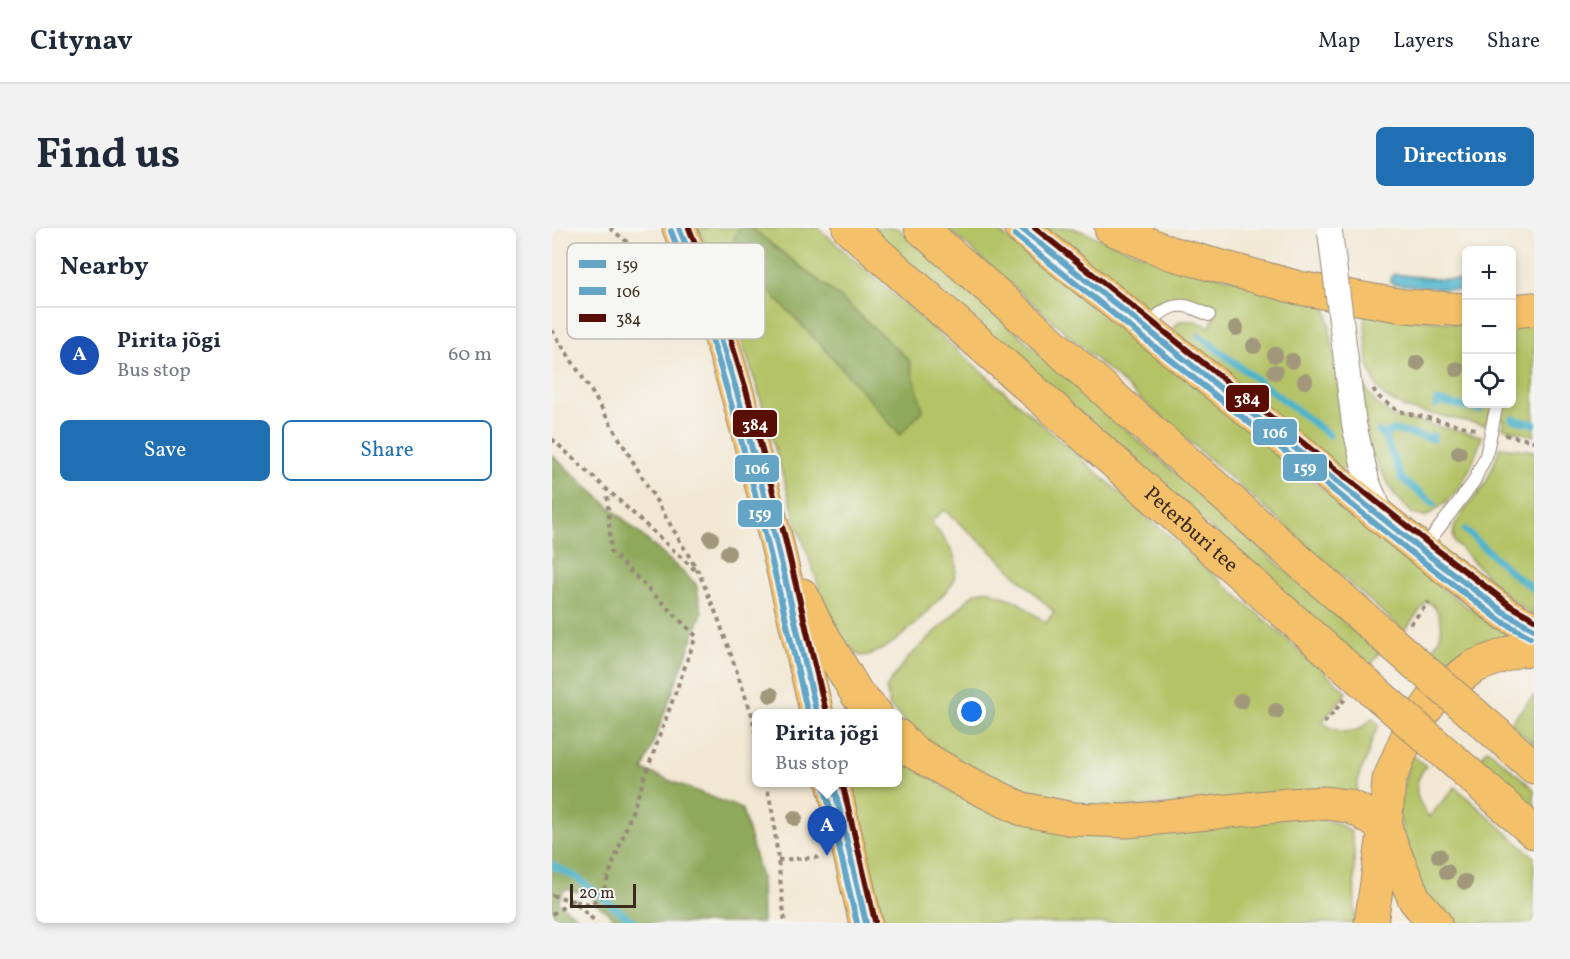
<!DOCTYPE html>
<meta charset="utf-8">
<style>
body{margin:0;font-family:Vollkorn,serif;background:#f2f2f3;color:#1f2937}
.controls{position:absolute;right:18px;top:18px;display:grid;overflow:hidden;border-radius:9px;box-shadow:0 3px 9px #0003}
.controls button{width:54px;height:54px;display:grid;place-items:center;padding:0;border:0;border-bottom:2px solid #e0e1e3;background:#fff;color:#1f2937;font:30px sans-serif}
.scale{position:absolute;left:18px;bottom:15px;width:66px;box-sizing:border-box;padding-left:6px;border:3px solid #3b2a1e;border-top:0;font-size:16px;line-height:21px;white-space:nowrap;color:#3b2a1e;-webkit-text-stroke:4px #f6f6f2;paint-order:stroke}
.you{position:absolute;left:420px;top:484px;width:21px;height:21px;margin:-15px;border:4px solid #fff;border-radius:50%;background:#1a73e8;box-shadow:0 0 0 9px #1a73e833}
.badge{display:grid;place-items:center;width:39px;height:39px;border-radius:50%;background:#1f6fb2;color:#fff;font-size:20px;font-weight:700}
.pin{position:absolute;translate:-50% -50px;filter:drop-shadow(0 2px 3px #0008)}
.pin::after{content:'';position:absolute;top:32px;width:21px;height:18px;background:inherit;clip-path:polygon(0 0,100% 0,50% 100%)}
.popup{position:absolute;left:200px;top:481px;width:150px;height:78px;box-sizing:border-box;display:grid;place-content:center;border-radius:9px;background:#fff;filter:drop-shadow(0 2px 4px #0005);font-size:20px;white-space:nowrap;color:#747a83}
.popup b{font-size:22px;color:#1f2937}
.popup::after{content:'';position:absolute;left:50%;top:100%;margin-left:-12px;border:12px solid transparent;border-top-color:#fff}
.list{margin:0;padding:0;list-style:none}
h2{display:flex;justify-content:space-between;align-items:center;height:78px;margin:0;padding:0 24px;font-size:26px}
h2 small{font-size:20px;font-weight:400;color:#747a83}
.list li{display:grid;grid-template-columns:39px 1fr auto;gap:18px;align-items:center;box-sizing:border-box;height:96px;padding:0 24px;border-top:2px solid #e0e1e3}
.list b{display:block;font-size:22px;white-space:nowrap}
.list p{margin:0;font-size:20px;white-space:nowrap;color:#747a83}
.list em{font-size:20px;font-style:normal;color:#747a83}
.actions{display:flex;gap:12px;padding:18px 24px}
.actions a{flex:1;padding:14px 0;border:2px solid #1f6fb2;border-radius:9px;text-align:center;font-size:21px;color:#1f6fb2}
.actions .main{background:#1f6fb2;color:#fff}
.icon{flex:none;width:33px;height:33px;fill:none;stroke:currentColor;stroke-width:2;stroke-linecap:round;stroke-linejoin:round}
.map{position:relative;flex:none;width:982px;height:695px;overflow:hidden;border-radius:9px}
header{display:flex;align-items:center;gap:36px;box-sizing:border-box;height:84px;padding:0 30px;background:#fff;border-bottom:2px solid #e0e1e3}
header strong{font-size:28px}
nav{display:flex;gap:33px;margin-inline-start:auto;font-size:21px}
.intro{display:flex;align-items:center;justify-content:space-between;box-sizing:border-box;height:144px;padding:0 36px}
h1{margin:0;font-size:42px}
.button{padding:15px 27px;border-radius:9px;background:#1f6fb2;color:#fff;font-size:21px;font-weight:700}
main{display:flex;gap:36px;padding:0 36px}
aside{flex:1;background:#fff;border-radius:9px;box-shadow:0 3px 9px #0003}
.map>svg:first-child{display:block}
.green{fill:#b4c366;stroke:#787642;stroke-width:1.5}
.forest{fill:#8fa95b;stroke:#656a3c;stroke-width:1.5}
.water{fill:#4cb3ca;stroke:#446e74;stroke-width:1.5}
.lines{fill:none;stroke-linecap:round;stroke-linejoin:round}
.stream{stroke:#4cb3ca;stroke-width:7}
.lane-casing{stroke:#968878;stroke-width:14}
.street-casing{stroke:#968878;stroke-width:26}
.primary-casing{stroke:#968878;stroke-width:35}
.highway-casing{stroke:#968878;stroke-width:35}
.path{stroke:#968878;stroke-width:4;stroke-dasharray:4.5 4.5;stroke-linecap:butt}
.lane{stroke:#fff;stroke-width:12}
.street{stroke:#fff;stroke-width:24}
.primary{stroke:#f4c16a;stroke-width:33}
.highway{stroke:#f4c16a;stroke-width:33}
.street-bridge-casing{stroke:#968878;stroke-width:26;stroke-linecap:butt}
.highway-bridge-casing{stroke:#968878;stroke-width:35;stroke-linecap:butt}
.street-bridge{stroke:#fff;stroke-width:24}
.highway-bridge{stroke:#f4c16a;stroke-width:33}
.bus-1-casing{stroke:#f6f6f2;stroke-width:10}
.bus-2-casing{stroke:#f6f6f2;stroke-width:10}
.bus-3-casing{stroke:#f6f6f2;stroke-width:10}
.bus-1{stroke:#64a5c6;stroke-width:6}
.bus-2{stroke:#64a5c6;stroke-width:6}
.bus-3{stroke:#5a0e03;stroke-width:6}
.tree{fill:#a1987c}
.labels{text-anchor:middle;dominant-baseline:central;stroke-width:4.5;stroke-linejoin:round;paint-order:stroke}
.street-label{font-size:21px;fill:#3b2a1e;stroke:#f6f6f2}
.key{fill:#f6f6f2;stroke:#beb9b2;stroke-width:1.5}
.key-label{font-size:16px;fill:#3b2a1e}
.line-badge{stroke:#f6f6f2;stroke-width:2}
.badge-label{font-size:16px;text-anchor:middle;font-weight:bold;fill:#fff}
</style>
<header>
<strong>Citynav</strong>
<nav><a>Map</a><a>Layers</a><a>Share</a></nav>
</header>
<div class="intro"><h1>Find us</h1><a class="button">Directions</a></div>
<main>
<aside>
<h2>Nearby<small></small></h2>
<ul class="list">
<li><span class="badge" style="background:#1a4fb4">A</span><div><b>Pirita jõgi</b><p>Bus stop</p></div><em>60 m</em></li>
</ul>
<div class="actions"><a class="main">Save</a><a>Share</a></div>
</aside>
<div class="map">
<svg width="982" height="695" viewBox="0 0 982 695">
<rect width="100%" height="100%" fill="#f6f6f2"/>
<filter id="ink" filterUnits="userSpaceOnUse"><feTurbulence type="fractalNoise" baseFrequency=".0167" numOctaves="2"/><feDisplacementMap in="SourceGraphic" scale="12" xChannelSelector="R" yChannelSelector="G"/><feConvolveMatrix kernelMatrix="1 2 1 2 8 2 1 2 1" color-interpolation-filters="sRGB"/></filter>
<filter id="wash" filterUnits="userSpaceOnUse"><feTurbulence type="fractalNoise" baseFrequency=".008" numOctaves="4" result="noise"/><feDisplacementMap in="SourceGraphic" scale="24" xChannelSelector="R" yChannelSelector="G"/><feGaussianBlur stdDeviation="1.35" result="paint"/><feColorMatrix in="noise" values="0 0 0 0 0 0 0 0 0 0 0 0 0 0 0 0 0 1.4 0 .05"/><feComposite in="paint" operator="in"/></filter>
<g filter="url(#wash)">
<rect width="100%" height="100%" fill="#f2e7d3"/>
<g class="green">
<path d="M146,0H266L795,464L770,494C788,507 805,509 820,490L827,497L821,509L815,529L807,548L804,565L586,578H545L494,569L443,553L394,527L360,503L346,486L338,479L334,460L355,431L400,388L422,365L435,362L464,373L494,395L502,384L439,323L392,282L379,294C395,316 412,328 400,357C377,380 342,426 308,428L293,414L271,370L245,296L206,162L174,67Z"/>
<path d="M318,0H346L827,425L817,440Z"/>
<path d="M395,0H442L555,86L831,309L890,360L942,398L956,406L952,410L908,424L892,432L880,421C883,417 887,413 888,408C892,395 887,380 875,373L852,403Z"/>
<path d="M488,0H521L583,24L774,77C784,131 787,186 800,239L788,242L618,104L628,93H643L658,99L666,80C650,74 630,70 613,74C602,77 602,80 589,79Z"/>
<path d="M812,85L914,96L915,176H960V96H982V208L951,200L952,191L937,187L933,197L855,181L833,169L825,159L816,137Z"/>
<path d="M807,145L815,163L824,175L839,188L930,208C919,243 906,272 872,289L861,286L842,266L818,223Z"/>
<path d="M948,219L982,223V389L946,360L903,314C894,297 923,272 932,258C939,246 943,232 948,219Z"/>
<path d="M982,467V516L958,495Z"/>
<path d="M936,521L982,561V583L925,533Z"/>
<path d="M859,526L874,538C859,557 863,570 877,589L903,559L982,629V695H892L861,652L846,582Z"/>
<path d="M346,527L406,568L760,589L785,595L799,604L802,622L803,695H330L295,555L346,554Z"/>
</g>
<g class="forest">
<path d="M187,0H199L289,70L357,132L371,182L348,207L272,120L177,22Z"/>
<path d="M0,227L144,356L150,385L91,542L190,581L209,649L210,695H68L33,666L13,661L6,674L33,695H0Z"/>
</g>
<path class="water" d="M843,46L885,51L914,52V63L842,56L838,53L840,48Z"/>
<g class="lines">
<g class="stream">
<path d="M648,108L777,207"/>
<path d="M884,177L885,173L928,182"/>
<path d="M960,191L982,196"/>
<path d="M827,204L832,207L850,251L882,276"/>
<path d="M832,207L842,202L881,211V208"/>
<path d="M913,302L961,346L982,361"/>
<path d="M0,637L24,649L83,695"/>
</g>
</g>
</g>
<g filter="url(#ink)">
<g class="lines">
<g class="lane-casing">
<g id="lane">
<path d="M594,99C605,88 616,76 633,78C641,79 650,84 657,87"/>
<path d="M871,321L921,255L934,228L945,176"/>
</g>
</g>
<g class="street-casing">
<path id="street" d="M792,116L802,196L815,253L831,289"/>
</g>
<g class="primary-casing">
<path id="primary" d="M819,695L833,600"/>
</g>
<g class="highway-casing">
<g id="highway">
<path d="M127,0L162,87L186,168L223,308L265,486"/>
<path id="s1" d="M297,0L807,450"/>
<path d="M369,0L839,414"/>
<path d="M469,0L870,322L954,386L982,401"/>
<path d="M559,0L618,25L747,60L852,78L915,82"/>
<path d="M960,83L982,81"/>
<path d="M250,367L261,391L305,466L324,486"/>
<path d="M346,508L360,523L412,553L470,581L521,591L575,593L736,577L773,575L796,578L806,582L833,600"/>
<path d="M947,508L982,539"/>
<path d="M916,545L982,604"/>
<path d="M281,554L314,695"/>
<path d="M883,695L863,672L846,633L833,600L837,552L856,507L883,468L921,439L966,422L982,421"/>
</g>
</g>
<g class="path">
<path d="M58,0L102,36"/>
<path d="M0,102L38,161L147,345L166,390L200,487L204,508"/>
<path d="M821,161L827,169L846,183L923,201"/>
<path d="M953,207L982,213"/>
<path d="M0,211L144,343"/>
<path d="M858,396L877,374"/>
<path d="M772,495L793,471"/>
<path d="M214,554L221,587L233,695"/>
<path d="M226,632L271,629"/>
<path d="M0,667L21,673L45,695"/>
<path d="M0,686L21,673L39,676L49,669L144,408L59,324L55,261"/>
</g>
<use href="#lane" class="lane"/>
<use href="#street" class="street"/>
<use href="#primary" class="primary"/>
<use href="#highway" class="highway"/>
<g class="street-bridge-casing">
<path id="street-bridge" d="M778,4L792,116"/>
</g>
<g class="highway-bridge-casing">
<g id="highway-bridge">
<path d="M839,414L947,508"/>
<path d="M807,450L916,545"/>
</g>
</g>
<use href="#street-bridge" class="street-bridge"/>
<use href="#highway-bridge" class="highway-bridge"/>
<g class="bus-1-casing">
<g id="bus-1">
<path d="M127,0L162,87L186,168L223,308L265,486"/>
<path d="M469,0L870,322L954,386L982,401"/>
<path d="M281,554L314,695"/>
</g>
</g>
<g class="bus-2-casing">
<g id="bus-2">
<path d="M119,3C130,33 145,62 154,92C195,221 225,354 256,486"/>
<path d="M463,7L865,329L949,393L978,409"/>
<path d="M272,556L305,695"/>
</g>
</g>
<g class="bus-3-casing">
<g id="bus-3">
<path d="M137,0L170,84L195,165L232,306L274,484"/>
<path d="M483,0L876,315L959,378L982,391"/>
<path d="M290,554L323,693"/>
</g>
</g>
<use href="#bus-1" class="bus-1"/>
<use href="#bus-2" class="bus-2"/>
<use href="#bus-3" class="bus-3"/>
</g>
<g class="tree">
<circle cx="56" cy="66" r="8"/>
<circle cx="684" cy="100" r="8"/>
<circle cx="702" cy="118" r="8"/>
<circle cx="723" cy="127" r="8"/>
<circle cx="740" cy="133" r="8"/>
<circle cx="865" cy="135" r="8"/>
<circle cx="905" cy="141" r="8"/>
<circle cx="723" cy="144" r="8"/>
<circle cx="753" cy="153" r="8"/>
<circle cx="907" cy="225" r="8"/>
<circle cx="159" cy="310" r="8"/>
<circle cx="176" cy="325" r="8"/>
<circle cx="219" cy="467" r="8"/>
<circle cx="689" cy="473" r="8"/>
<circle cx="724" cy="483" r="8"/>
<circle cx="243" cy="590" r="8"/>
<circle cx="887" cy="628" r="8"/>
<circle cx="895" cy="644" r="8"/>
<circle cx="913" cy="654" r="8"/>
</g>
</g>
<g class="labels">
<g class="street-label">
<text stroke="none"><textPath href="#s1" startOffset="456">Peterburi tee</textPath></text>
</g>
</g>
<rect x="15" y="15" width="198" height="96" rx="9" class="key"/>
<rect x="27" y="32" width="27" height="8" fill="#64a5c6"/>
<rect x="27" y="59" width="27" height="8" fill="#64a5c6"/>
<rect x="27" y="86" width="27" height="8" fill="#5a0e03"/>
<g class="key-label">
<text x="64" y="42">159</text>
<text x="64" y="69">106</text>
<text x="64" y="96">384</text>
</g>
<g class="line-badge">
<rect x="673" y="156" width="45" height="29" rx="6" fill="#5a0e03"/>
<rect x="180" y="181" width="46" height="29" rx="6" fill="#5a0e03"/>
<rect x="700" y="190" width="46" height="28" rx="6" fill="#64a5c6"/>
<rect x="730" y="225" width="46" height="29" rx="6" fill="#64a5c6"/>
<rect x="182" y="226" width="46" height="29" rx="6" fill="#64a5c6"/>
<rect x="185" y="271" width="46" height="29" rx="6" fill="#64a5c6"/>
</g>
<g class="badge-label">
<text x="695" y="176">384</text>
<text x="203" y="202">384</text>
<text x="723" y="210">106</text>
<text x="753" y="245">159</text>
<text x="205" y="246">106</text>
<text x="208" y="291">159</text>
</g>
</svg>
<div class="controls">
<button>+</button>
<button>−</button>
<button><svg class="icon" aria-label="locate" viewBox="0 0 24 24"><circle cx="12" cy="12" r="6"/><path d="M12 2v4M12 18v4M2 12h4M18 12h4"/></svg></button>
</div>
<div class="scale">20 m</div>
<div class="you"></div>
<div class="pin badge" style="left:275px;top:628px;background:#1a4fb4">A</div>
<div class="popup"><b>Pirita jõgi</b>Bus stop</div>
</div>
</main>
